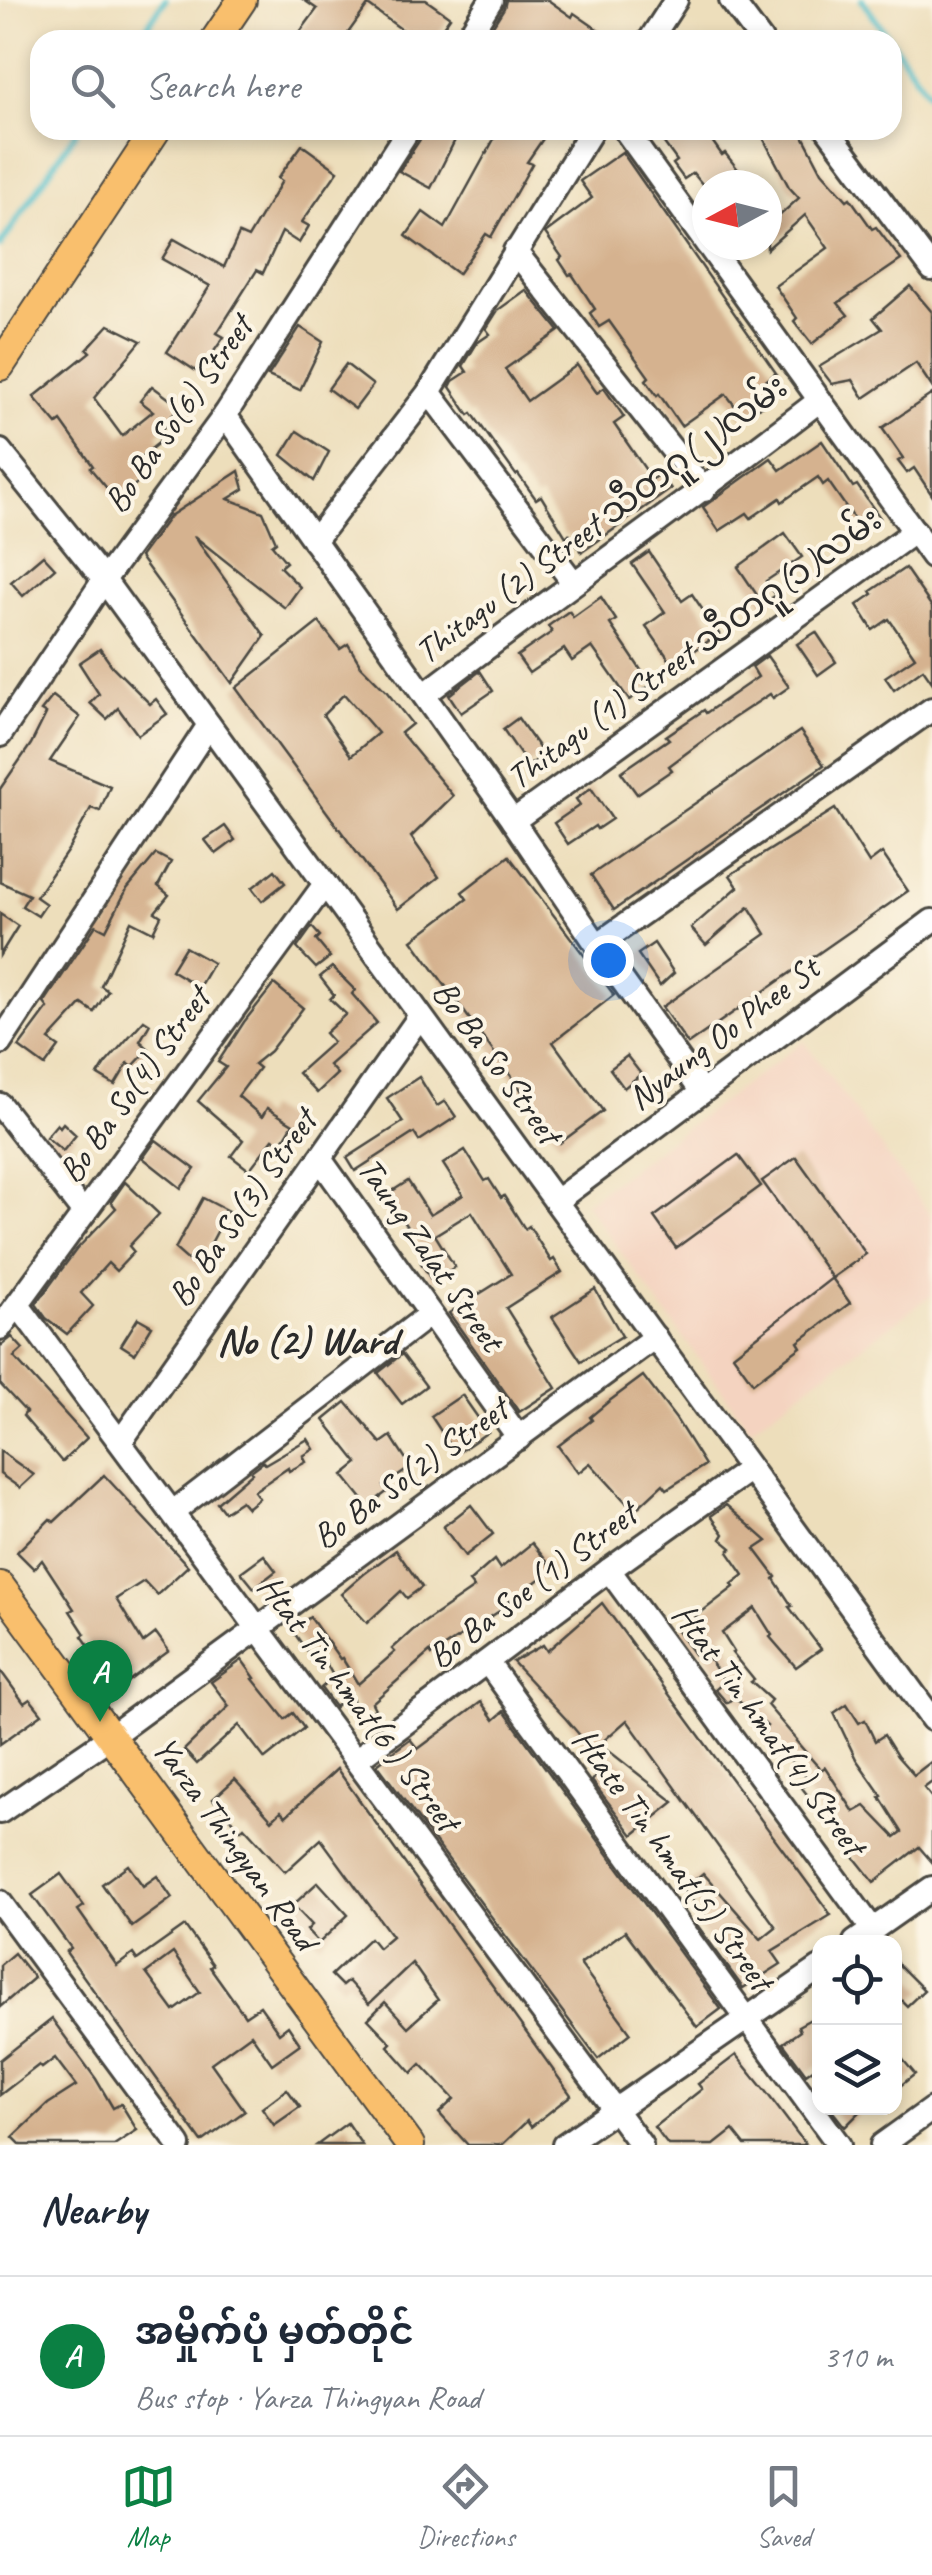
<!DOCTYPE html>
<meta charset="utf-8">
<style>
body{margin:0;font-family:Caveat,"Noto Sans Myanmar",sans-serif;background:#f2f2f3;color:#1f2937}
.controls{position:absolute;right:30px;bottom:30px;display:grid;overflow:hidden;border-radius:20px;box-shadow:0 5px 15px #0003}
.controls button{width:90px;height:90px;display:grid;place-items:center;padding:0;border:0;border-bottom:2px solid #e0e1e3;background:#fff;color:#1f2937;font:50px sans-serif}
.compass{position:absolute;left:692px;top:170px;width:90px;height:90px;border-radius:50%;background:#fff;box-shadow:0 5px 15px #0003;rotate:263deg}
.you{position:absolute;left:608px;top:960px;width:35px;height:35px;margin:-25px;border:8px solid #fff;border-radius:50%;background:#1a73e8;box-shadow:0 0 0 15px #1a73e833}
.badge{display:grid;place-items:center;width:65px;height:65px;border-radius:50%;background:#0b8043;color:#fff;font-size:32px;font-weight:700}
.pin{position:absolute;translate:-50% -82px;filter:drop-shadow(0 2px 5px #0008)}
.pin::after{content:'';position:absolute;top:52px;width:35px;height:30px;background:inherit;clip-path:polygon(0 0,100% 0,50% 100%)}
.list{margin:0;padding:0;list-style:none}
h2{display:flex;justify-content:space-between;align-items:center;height:130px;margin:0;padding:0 40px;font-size:42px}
h2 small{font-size:32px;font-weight:400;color:#747a83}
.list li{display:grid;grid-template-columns:65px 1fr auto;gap:30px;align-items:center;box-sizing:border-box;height:160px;padding:0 40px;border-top:2px solid #e0e1e3}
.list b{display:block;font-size:38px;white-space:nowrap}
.list p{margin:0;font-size:32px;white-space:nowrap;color:#747a83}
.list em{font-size:32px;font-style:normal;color:#747a83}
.icon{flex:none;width:55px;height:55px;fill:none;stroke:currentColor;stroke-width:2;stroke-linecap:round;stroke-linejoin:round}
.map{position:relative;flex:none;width:932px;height:2145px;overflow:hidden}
.search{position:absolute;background:#fff;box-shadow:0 5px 15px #0003;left:30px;right:30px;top:30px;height:110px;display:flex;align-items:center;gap:25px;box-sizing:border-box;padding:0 35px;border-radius:30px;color:#747a83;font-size:38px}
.sheet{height:290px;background:#fff}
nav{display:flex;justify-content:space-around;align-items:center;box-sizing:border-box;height:140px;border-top:2px solid #e0e1e3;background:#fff;font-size:28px;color:#747a83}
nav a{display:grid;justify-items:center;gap:5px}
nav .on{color:#0b8043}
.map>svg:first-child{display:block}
.built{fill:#f4d3c0}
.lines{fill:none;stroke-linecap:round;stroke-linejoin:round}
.stream{stroke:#53c0cb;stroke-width:6}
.building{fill:#d5b28f;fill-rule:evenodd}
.minor-casing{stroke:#484641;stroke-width:28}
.major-casing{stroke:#484641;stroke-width:32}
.minor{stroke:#fff;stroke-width:22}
.major{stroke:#f9bf6d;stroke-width:28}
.labels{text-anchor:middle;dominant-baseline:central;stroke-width:8;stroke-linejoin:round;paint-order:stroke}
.street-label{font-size:35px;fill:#2b2b2b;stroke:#fcf5e5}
.quarter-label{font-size:40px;font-weight:bold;fill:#2b2b2b;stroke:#fcf5e5}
</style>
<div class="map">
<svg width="932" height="2145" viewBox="0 0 932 2145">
<rect width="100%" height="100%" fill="#fcf5e5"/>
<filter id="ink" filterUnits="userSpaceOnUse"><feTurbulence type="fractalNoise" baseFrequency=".01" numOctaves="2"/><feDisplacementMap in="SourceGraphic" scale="20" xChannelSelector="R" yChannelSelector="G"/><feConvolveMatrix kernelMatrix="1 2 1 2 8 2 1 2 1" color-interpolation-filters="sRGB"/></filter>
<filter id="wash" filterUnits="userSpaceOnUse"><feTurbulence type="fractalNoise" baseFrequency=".0048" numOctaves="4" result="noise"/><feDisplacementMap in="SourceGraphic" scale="40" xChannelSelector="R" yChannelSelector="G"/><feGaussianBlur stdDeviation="2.25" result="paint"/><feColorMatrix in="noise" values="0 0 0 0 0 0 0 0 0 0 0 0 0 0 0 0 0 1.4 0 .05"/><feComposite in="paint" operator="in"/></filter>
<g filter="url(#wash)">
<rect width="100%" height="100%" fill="#eddebb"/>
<path class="built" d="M804,1041L932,1217V1295L750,1429L585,1203Z"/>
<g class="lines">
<g class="stream">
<path d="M862,0L890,40"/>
<path d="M138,40L165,0"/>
<path d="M892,42L932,99"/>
<path d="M0,246L77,130"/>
</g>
</g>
<g id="blocks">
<g class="building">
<path d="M304,0H426L450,17L434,40H416L368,5L343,40H294L317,9Z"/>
<path d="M506,0H548L572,17L574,13L613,40H493L487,35L504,8Z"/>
<path d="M423,130H460L431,188L399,171L421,138Z"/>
<path d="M499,130H549L527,162L532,164L491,237L486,234L458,274L406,236L423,212L445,228Z"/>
<path d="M682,130H700L707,140L710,138L722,155L725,153L740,172L724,185H703L693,173L684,179L673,164L677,161L664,143Z"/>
<path d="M759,130H800L822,172L847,200L850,198L872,229L876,227L901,260L838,303L848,315L812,344L794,321L797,318L775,286L828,248L805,215L767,249V227L799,198L789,187Z"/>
<path d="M302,145L338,171L302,222L309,226L299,243L282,232L263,273L257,270L217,333L224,337L199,373L167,352L210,286L162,259L174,239L224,267L239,234L248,238L282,181L278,178Z"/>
<path d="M622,152L776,373L763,383L774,397L744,418L726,394L681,426L659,394L657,396L646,380L649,377L609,321L599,327L590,313L595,309L572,274L569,275L559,260L562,257L545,233L592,198L580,181Z"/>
<path d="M910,286L932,312V387L916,363L864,398L853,380L832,384L819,367L882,329L873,318Z"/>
<path d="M526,290L559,331L505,369L527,401L577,365L597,393L604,388L624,417L614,424L652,479L660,474L671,489L582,552L569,534L566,537L541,496L536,499L518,474L516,475L472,413L469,415L450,387L453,381L467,372L463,366L477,343L490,334L486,329L498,310Z"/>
<path d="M109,325L141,341L94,398L122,436L153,411L140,401L152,386L179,406L157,436L161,441L137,460L148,475L116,499L90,468L93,466L61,421L57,424L34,397L90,352L87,349Z"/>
<path d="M300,327L323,342L300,390L268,376Z"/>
<path d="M346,364L373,385L355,409L328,389Z"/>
<path d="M932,394V495L914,468L907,473L898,461L903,458L882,428Z"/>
<path d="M297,431L329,452L314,481L282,455Z"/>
<path d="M822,441L853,487L857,485L880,518L862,530L828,481L823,485L818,477L782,502L780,498L751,518L747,513L719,531L703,507L771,458L780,470Z"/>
<path d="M239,471L244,489L228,499L263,512L276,542L272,545L286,562L280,567L300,587L285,608L194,536L265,636L232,683L140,557L170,516Z"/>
<path d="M785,533L802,557L766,581L776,595L763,604L738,567Z"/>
<path d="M649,552L682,601L692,594L719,634L673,665L646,626L665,612L632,564Z"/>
<path d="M43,555L55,568L23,596L11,582Z"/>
<path d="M905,568L932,607V682L923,669L894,690L885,677L915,657L889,619L873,630L857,605L873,594L871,591Z"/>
<path d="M601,597L616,620L610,624L651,685L629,700L592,647L572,661L564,649L529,673L517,656L552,632L548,626L569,611L573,617Z"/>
<path d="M319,622L340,649L348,644L361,666L386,691L412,724L401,733L453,796L411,837L439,877L398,909L236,688ZM344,694L378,733L351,756L323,715Z"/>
<path d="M816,632L836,662L818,675L797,644Z"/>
<path d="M100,649L112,666L150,704L156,699L167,714L138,735L118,708L107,719L90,703L99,694L79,663Z"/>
<path d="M767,656L789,687L773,698L770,694L732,719L669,766L672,770L637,794L621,772L669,739L666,736L704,710L706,713L758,677L752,667Z"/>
<path d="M480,671L493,691L461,713L449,695Z"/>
<path d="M53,696L80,717L50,761L110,786L100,811L91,808L68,850L36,897L46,904L38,916L22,906L29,895L0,882V789L31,744L46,714L41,711Z"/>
<path d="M518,718L544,755L528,766L503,729Z"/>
<path d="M800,731L824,765L614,910L591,875Z"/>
<path d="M591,788L612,819L597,829L595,826L568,844L554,823L580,805L576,799Z"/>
<path d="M835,809L869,863L882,853L908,891L688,1044L662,1007L766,934L749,907L706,945L691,928L738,887L730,875Z"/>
<path d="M225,826L235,840L216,854L205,840Z"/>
<path d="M156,854L171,862L158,886L169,895L155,912L161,916L153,932L131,921L101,986L108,991L94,1012L82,1004L49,1040L59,1047L45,1066L19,1047L48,1008L44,1003L96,925L106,930L127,889Z"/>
<path d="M509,856L614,995L553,1042L603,1111L560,1143L412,940L467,899L462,892Z"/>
<path d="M275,870L285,883L262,901L252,888Z"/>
<path d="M0,914L18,926L0,955Z"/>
<path d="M312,927L320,936L316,940L330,957L316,968L297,948Z"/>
<path d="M654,943L674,973L660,986L638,954Z"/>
<path d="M185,947L213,963L199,987L171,970Z"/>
<path d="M332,967L355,990L352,994L377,1023L329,1065L337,1074L317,1093L298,1073L333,1042L325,1033L346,1014L330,999L334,995L320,977Z"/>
<path d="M274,984L303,1008L270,1051L254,1064L259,1068L238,1096L262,1117L267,1108L293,1124L281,1144L273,1139L249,1170L231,1156L243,1140L198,1101L226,1067L218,1062L244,1022Z"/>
<path d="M144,1020L150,1024L140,1041L149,1049L132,1067L128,1063L115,1085L98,1075L105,1064Z"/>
<path d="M627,1056L641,1074L624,1088L610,1069Z"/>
<path d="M419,1077L437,1106L445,1101L456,1117L419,1141L414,1133L355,1171L347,1158L403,1122L387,1098Z"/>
<path d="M63,1123L76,1135L63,1151L46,1137L57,1124L60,1127Z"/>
<path d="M156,1140L195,1169L181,1188L143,1158Z"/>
<path d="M465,1150L485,1181L489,1179L501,1198L504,1196L525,1229L529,1226L551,1261L554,1259L562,1272L506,1308L556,1388L519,1412L449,1313L511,1274L472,1212L435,1235L455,1267L432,1281L421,1263L428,1259L386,1195L408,1181L430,1215L463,1195L443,1164Z"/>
<path d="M738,1155L761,1186L676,1248L654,1217Z"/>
<path d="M796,1157L866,1254L832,1278L762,1181Z"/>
<path d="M125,1182L159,1214L129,1246L134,1252L116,1271L108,1263L81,1293L93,1306L67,1334L46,1318L36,1304L76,1250L116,1208L111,1202Z"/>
<path d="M203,1198L228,1211L209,1247L216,1253L200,1271L175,1249Z"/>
<path d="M832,1278L850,1303L798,1342L801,1347L753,1383L733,1355Z"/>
<path d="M595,1289L622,1336L581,1361L552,1317Z"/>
<path d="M138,1318L152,1326L135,1354L121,1345Z"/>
<path d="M12,1337L23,1349L14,1357L87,1438L62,1462L23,1416L26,1412L0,1384V1343L2,1345Z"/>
<path d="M402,1354L426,1386L402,1404L378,1373Z"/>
<path d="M643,1376L676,1419L705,1465L667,1489L663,1484L634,1511L590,1463L578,1473L558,1446L592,1420L590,1417L608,1402Z"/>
<path d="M462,1395L488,1432L456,1454L431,1416Z"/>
<path d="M346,1402L381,1443L391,1436L411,1467L384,1486L388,1491L368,1506L343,1475L358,1463L324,1420Z"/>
<path d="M308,1439L314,1449L303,1456L306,1462L289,1471L288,1468L254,1491L259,1498L247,1508L241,1501L224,1512L217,1503L252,1473L251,1471L263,1462L265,1464Z"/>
<path d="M0,1451L34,1475L20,1488L0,1474Z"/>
<path d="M104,1475L188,1566L157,1595L144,1581L116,1599L143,1643L156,1633L169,1651L119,1688L82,1636L85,1634L70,1611L74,1609L42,1560L34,1569L17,1552L50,1519L54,1522Z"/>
<path d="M471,1505L493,1534L465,1556L443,1527Z"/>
<path d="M726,1505L767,1541L755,1549L776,1577L774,1579L792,1606L789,1607L821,1649L796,1667L770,1637L772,1635L755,1608L722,1633L734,1652L732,1653L754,1680L751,1682L771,1700L767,1705L797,1740L796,1741L821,1770L825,1767L854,1812L865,1806L895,1837L902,1832L880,1797L882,1796L856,1759L834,1713L847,1704L859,1723L865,1720L875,1741L884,1735L897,1756L914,1775L932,1761V1782L924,1788L932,1798V1862L919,1847L874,1882L846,1847L849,1845L830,1812L824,1816L802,1788L810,1781L762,1731L767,1726L734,1697L727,1703L715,1689L724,1681L702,1648L694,1654L677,1631L734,1587L732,1584L744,1575L728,1552L732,1548L721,1539L724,1534L711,1516Z"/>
<path d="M532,1543L553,1569L503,1606L504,1608L432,1655L430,1652L372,1703L375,1709L361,1716L350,1694L335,1707L321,1688L334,1677L317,1648L309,1654L292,1630L310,1617L340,1659L342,1658L358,1684L395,1652L392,1649L413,1630L474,1588L469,1582L494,1560L500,1569Z"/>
<path d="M396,1550L422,1587L407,1598L401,1591L367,1623L341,1594L364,1574Z"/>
<path d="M264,1555L276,1571L254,1588L241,1572Z"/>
<path d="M602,1603L831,1915L772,1951L781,1964L743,1988L695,1922L705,1915L683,1890L703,1873L761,1939L776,1927L627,1720L600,1744L674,1802L633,1835L592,1781L605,1765L566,1719L513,1662L543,1645L547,1651Z"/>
<path d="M242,1660L255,1678L253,1679L285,1719L293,1713L304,1728L265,1759L239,1725L197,1764L184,1750L229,1706L211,1682Z"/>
<path d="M0,1670L24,1703L30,1699L42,1714L0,1744Z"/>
<path d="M481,1702L494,1720L504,1711L721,2009L697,2027L625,1931L580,1964L631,2033L598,2059L377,1764L410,1739L418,1749Z"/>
<path d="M337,1769L571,2095L531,2127L527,2121L502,2145H468L439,2113L454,2099L421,2064L412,2073L388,2046L391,2043L368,2019L385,2002L408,2027L438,2000L412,1963L369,2004L348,1981L342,1986L331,1975L370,1938L378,1948L392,1936L321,1839L285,1872L244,1827L241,1830L213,1799L235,1779L272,1820L281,1811L286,1816Z"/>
<path d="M128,1865L143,1886L157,1876L172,1898L132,1927L102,1884Z"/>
<path d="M61,1874L84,1906L78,1910L117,1966L133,1954L137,1960L185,1926L213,1965L210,1967L245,2016L260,2006L279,2033L288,2026L300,2044L272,2064L251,2034L211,2063L245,2111L202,2142L66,1952L71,1948L32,1895ZM173,1953L200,1992L174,2011L146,1973Z"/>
<path d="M318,1882L348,1915L319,1943L307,1930L312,1925L293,1905Z"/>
<path d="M14,1953L34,1978L0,2007V1965Z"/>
<path d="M894,1960L924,1990L907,2006L894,1993Z"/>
<path d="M820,2014V2064L806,2074L783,2043L800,2031L798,2026Z"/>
<path d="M52,2019L96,2079L113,2108L121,2104L137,2130L114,2145H21L13,2137L48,2104L76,2086L55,2058L42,2068L39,2065L0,2095V2060Z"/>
<path d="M894,2049L915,2074L894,2091Z"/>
<path d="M736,2055L766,2092L806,2145H745L733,2130L714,2145H668L654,2127L702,2089L698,2084Z"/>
<path d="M287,2089L300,2107L274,2125L262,2108Z"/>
<path d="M830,2108H864L845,2127Z"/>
<path d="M347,2123L362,2145H317Z"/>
</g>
</g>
</g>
<g filter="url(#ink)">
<use href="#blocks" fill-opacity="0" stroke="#484641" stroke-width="2.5"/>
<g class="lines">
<g class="minor-casing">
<g id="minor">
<path d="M731,0L761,40"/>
<path d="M466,40L491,0"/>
<path d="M650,40L676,0"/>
<path d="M625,130L707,244"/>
<path d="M828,130L932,269"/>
<path d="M708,245L932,556"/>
<path d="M515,251L704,490"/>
<path d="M429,392L573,582"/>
<path d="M225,415L513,821L597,945L702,1092"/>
<path d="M0,451L104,580L932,1719"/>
<path d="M314,541L429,392L592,130"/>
<path d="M424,695C555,595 690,501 820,400"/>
<path d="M0,735L104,580L225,415L408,130"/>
<path d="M513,821L915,531"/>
<path d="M597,945L932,709"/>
<path d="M0,1043L209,725"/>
<path d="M0,1105L84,1213"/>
<path d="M320,1159L519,1438"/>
<path d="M556,1201L932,921"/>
<path d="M18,1305L641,2145"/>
<path d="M0,1328L325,884"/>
<path d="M121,1441L420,1016"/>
<path d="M173,1512L430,1314"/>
<path d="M609,1570L873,1930"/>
<path d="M487,1662L839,2145"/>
<path d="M357,1759L609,1570L750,1469"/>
<path d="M0,1812L110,1737L655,1337"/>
<path d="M0,1902L179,2145"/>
<path d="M855,1942L932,1888"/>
<path d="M564,2145L820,1968"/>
<path d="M882,2145L932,2109"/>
</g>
</g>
<g class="major-casing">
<g id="major">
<path d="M215,40L242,0"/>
<path d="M0,366L156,130"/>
<path d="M0,1586L410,2145"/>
</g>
</g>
<use href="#minor" class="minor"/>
<use href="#major" class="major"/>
</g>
</g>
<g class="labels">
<g class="street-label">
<text transform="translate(178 414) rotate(-55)">Bo Ba So(6) Street</text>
<text transform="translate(601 519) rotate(-37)">Thitagu (2) Street သီတဂူ(၂)လမ်း</text>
<text transform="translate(694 648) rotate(-36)">Thitagu (1) Street သီတဂူ(၁)လမ်း</text>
<text transform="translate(723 1033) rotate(-37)">Nyaung Oo Phee St</text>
<text transform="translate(497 1062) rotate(54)">Bo Ba So Street</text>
<text transform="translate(134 1085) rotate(-54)">Bo Ba So(4) Street</text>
<text transform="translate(242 1208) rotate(-55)">Bo Ba So(3) Street</text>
<text transform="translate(431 1254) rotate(55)">Taung Zalat Street</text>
<text transform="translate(410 1473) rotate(-36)">Bo Ba So(2) Street</text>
<text transform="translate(532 1585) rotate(-37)">Bo Ba Soe (1) Street</text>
<text transform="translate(359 1703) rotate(53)">Htat Tin hmat(6 ) Street</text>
<text transform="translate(769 1729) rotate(54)">Htat Tin hmat(4) Street</text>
<text transform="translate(235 1843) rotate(54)">Yarza Thingyan Road</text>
<text transform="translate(673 1859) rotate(54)">Htate Tin hmat(5) Street</text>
</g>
<g class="quarter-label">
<text x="307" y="1341">No (2) Ward</text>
</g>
</g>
</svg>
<div class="controls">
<button><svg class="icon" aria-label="locate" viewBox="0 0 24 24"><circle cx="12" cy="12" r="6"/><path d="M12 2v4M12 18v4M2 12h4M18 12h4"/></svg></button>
<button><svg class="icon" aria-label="layers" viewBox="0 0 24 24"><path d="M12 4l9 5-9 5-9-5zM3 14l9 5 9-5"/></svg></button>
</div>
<svg class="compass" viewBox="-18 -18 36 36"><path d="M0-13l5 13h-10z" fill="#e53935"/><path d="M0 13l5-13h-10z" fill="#747a83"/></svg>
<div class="you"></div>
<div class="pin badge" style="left:100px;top:1722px">A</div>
<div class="search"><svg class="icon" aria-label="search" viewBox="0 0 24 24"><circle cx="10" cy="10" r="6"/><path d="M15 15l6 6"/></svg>Search here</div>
</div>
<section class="sheet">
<h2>Nearby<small></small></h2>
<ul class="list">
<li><span class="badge">A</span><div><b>အမှိုက်ပုံ မှတ်တိုင်</b><p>Bus stop · Yarza Thingyan Road</p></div><em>310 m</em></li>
</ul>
</section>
<nav>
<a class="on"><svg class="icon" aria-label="map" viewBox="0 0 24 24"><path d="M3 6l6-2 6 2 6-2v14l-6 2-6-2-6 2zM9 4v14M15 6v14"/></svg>Map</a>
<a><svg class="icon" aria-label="directions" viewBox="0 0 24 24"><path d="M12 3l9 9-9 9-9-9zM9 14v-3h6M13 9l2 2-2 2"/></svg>Directions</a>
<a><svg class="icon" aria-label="saved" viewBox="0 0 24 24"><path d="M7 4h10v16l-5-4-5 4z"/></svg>Saved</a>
</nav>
